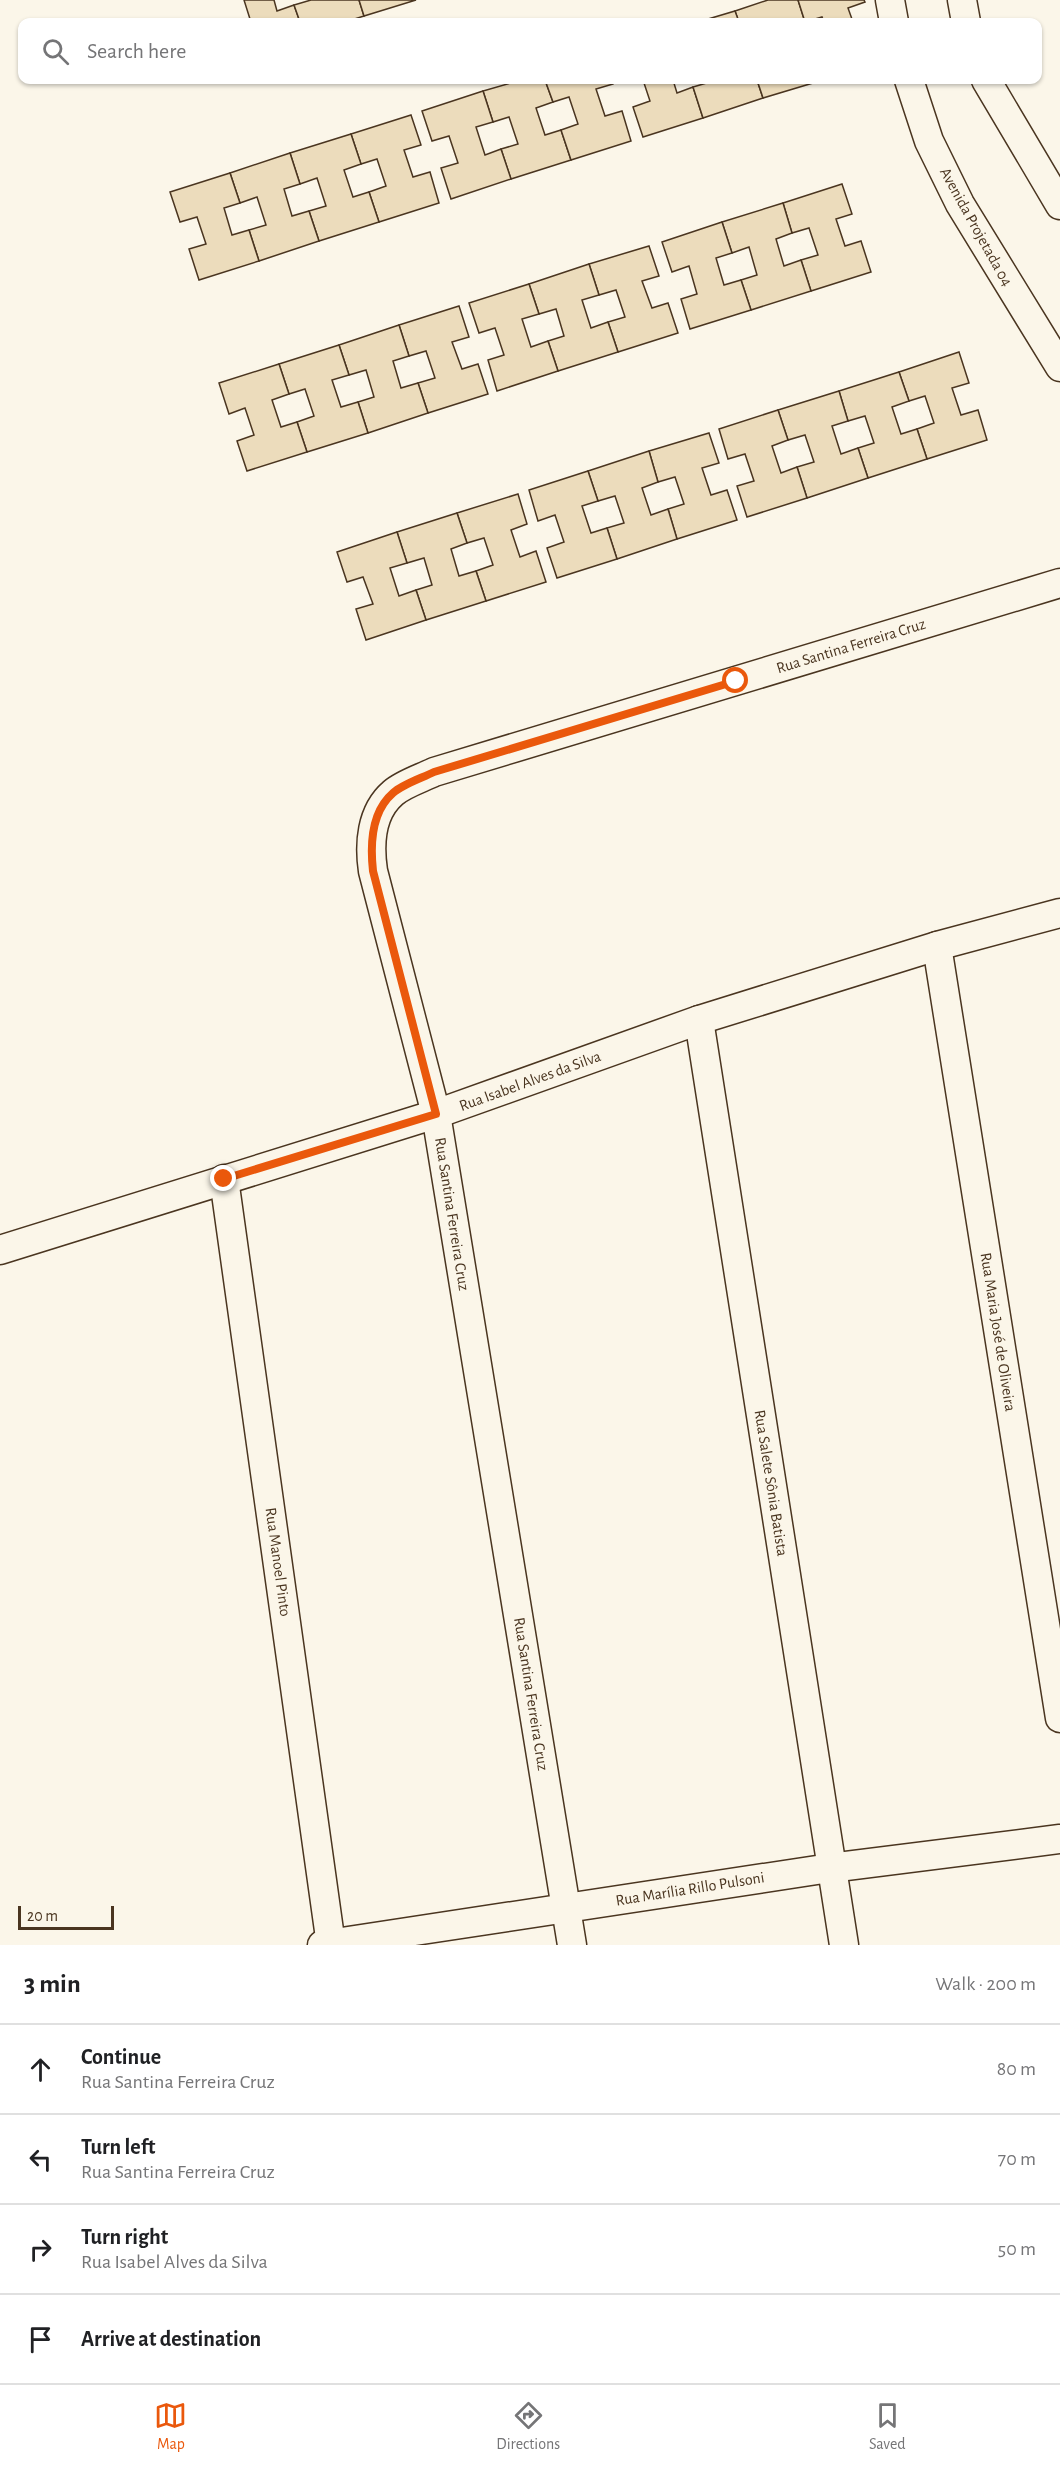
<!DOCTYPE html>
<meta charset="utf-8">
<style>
body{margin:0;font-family:"Alegreya Sans",sans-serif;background:#f2f2f2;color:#202124}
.scale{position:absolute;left:18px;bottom:15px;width:96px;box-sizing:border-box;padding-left:6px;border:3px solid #4a3520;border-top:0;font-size:16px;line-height:21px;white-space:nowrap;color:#4a3520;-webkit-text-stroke:4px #fbf6e9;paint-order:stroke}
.stop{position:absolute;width:18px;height:18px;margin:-14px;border:4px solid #ea580c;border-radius:50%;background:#fff}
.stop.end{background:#ea580c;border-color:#fff;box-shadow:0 2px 6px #0008}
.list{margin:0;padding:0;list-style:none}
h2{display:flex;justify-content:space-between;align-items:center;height:78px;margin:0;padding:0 24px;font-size:26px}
h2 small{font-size:20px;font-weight:400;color:#757577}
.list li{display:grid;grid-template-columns:39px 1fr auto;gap:18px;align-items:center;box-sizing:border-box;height:90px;padding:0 24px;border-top:2px solid #e0e0e0}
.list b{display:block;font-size:22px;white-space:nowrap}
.list p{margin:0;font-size:20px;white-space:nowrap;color:#757577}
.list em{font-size:20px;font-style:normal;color:#757577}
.icon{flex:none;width:33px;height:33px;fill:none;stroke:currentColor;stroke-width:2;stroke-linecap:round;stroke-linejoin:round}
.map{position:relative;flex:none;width:1060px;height:1945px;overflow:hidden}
.search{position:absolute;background:#fff;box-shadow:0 2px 4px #0004;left:18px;right:18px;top:18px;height:66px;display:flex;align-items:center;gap:15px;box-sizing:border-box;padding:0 21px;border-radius:12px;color:#757577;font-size:22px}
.sheet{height:438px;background:#fff}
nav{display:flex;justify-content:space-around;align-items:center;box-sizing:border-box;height:84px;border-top:2px solid #e0e0e0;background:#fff;font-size:16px;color:#757577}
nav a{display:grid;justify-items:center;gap:3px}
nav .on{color:#ea580c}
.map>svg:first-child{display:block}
.building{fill:#ecdcbc;stroke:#4a3520;stroke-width:1.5}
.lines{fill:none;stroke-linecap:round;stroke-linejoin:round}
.street-casing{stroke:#4a3520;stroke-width:31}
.street{stroke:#fbf6e9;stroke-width:28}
.route{stroke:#ea580c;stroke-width:8}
.labels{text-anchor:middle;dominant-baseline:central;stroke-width:4.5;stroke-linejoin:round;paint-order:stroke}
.street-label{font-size:16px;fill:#4a3520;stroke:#fbf6e9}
</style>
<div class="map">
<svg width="1060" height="1945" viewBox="0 0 1060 1945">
<rect width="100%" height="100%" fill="#fbf6e9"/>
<g class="building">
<path d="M244,0H274L277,11L294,5L300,22H240L250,19Z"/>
<path d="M311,0H359L364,16L345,22H300L294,5Z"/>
<path d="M359,0H416L364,16Z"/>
<path d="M768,0H798L805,22H739L735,11Z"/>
<path d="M798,0H864L865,2L848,8L853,22H824L822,17L805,22Z"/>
<path d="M735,11L739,22H698Z"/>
<path d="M521,80H545L553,102L536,108L545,135L561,130L571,160L511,179L501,149L518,144L509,117L493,122L483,91Z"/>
<path d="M545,80H612L613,84L596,89L605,116L622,111L631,141L571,160L561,130L578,124L569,97L553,102Z"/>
<path d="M643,80H673L677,93L693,87L703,118L643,137L633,107L650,101Z"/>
<path d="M709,80H757L763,98L703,118L693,87L710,82Z"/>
<path d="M757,80H823L763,98Z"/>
<path d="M483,91L493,122L476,127L485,155L501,149L511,179L451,199L441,168L458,163L449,136L432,141L422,111Z"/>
<path d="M411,115L421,145L404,150L413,177L430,172L439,203L379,222L369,192L386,186L377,159L361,164L351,134Z"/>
<path d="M351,134L361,164L344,170L353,197L369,192L379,222L319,241L309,211L326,206L317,178L300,184L290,153Z"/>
<path d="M290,153L300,184L284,189L292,216L309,211L319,241L259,261L249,230L266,225L257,197L240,203L230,173Z"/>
<path d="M230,173L240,203L224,208L232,235L249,230L259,261L199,280L189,249L206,244L197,217L180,222L170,192Z"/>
<path d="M842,184L852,214L836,219L845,246L861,241L871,272L811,291L801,260L818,255L809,228L792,233L783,203Z"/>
<path d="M783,203L792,233L776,239L784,266L801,260L811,291L751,310L741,280L757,275L749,247L732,253L722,222Z"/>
<path d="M722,222L732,253L716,258L724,285L741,280L751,310L690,329L681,299L697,294L689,266L672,272L662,242Z"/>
<path d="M649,246L659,276L642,281L652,308L668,303L678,333L618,352L608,322L625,317L616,290L599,295L589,264Z"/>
<path d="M589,264L599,295L582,300L591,328L608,322L618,352L558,371L548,341L564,336L556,309L539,314L529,284Z"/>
<path d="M529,284L539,314L522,319L531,347L548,341L558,371L497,391L488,360L504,355L495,328L479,333L469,303Z"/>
<path d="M459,306L469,337L452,342L462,369L478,364L488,394L428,413L418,383L435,378L426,351L409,356L399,325Z"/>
<path d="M399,325L409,356L393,361L401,388L418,383L428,413L368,433L358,402L374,397L366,370L349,375L339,345Z"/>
<path d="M339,345L349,375L332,380L341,407L358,402L368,433L307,452L297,422L314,416L305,389L289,394L279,364Z"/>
<path d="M959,352L969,383L952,388L961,415L978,410L987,440L927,459L917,429L934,423L925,396L909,401L899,372Z"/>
<path d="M279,364L289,394L272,400L281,427L297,422L307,452L247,471L237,441L254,435L245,408L229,414L219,383Z"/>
<path d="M899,372L909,401L892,407L901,434L917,429L927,459L868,478L858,448L874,443L865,416L848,421L839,391Z"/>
<path d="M839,391L848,421L832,426L841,454L858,448L868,478L807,498L797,467L814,462L805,435L788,440L778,410Z"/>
<path d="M778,410L788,440L772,446L781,473L797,467L807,498L747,517L737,486L754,481L745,454L728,459L719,429Z"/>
<path d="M709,433L719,463L702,468L711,495L727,490L737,520L677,539L668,509L684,504L675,477L658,482L649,451Z"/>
<path d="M649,451L658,482L642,488L651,515L668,509L677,539L617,559L607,528L624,523L615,496L598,501L588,471Z"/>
<path d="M588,471L598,501L582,506L591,533L607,528L617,559L557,578L547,548L564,542L555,515L538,521L529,490Z"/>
<path d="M518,494L527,524L511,530L520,557L536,551L546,582L486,601L476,571L493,565L484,538L467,543L457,513Z"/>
<path d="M457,513L467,543L451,549L459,576L476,571L486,601L426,620L416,590L432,585L424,558L407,563L397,532Z"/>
<path d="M397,532L407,563L390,568L399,596L416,590L426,620L366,640L356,609L373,604L363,577L347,582L337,552Z"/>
</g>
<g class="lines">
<g class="street-casing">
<g id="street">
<path d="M890,0L894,22"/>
<path d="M962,0L966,22"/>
<path d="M909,80L929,141L960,204L1060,367"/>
<path d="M986,80L1060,205"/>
<path d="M937,946L1060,1718"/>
<path d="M699,1020L844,1945"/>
<path d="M224,1179L331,1945"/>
<path d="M0,1250L436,1114L699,1020L937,946L1060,913"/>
<path d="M322,1945L830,1868L1060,1839"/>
<path d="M572,1945L436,1114L373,871C369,844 371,812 393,793C403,784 422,778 434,772L1060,583"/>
</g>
</g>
<use href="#street" class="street"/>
</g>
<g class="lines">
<path class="route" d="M224,1179L436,1114L373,871C370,844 371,812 393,793C403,784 422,778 434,772L736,681"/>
</g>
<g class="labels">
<g class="street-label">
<text transform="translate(976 227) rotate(61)">Avenida Projetada 04</text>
<text transform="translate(851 646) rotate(-17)">Rua Santina Ferreira Cruz</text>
<text transform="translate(530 1081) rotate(-20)">Rua Isabel Alves da Silva</text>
<text transform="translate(452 1214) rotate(81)">Rua Santina Ferreira Cruz</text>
<text transform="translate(998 1332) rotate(81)">Rua Maria José de Oliveira</text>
<text transform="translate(771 1483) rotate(81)">Rua Salete Sônia Batista</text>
<text transform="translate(278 1562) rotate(82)">Rua Manoel Pinto</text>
<text transform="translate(531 1694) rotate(81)">Rua Santina Ferreira Cruz</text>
<text transform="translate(690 1889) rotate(-9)">Rua Marília Rillo Pulsoni</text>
</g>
</g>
</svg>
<div class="scale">20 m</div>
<div class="stop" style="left:736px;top:681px"></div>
<div class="stop end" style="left:224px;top:1179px"></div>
<div class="search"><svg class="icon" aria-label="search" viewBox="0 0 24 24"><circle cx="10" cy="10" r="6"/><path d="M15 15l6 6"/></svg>Search here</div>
</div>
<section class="sheet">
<h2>3 min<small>Walk · 200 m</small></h2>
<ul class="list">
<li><svg class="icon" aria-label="ahead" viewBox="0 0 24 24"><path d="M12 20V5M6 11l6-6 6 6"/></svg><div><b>Continue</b><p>Rua Santina Ferreira Cruz</p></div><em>80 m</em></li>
<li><svg class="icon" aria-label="left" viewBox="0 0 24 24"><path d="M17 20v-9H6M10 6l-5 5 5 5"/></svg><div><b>Turn left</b><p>Rua Santina Ferreira Cruz</p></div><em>70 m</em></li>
<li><svg class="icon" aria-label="right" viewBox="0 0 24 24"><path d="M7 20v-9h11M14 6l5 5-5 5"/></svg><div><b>Turn right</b><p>Rua Isabel Alves da Silva</p></div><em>50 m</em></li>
<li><svg class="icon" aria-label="arrive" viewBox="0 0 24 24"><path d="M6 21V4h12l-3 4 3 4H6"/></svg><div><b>Arrive at destination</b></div></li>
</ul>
</section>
<nav>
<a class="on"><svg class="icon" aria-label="map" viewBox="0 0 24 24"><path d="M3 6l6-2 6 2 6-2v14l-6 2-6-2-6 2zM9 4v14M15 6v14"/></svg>Map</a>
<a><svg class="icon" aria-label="directions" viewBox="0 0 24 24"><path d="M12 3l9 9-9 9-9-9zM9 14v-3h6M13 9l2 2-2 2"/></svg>Directions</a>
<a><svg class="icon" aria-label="saved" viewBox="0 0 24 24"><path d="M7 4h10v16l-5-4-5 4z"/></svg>Saved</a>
</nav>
